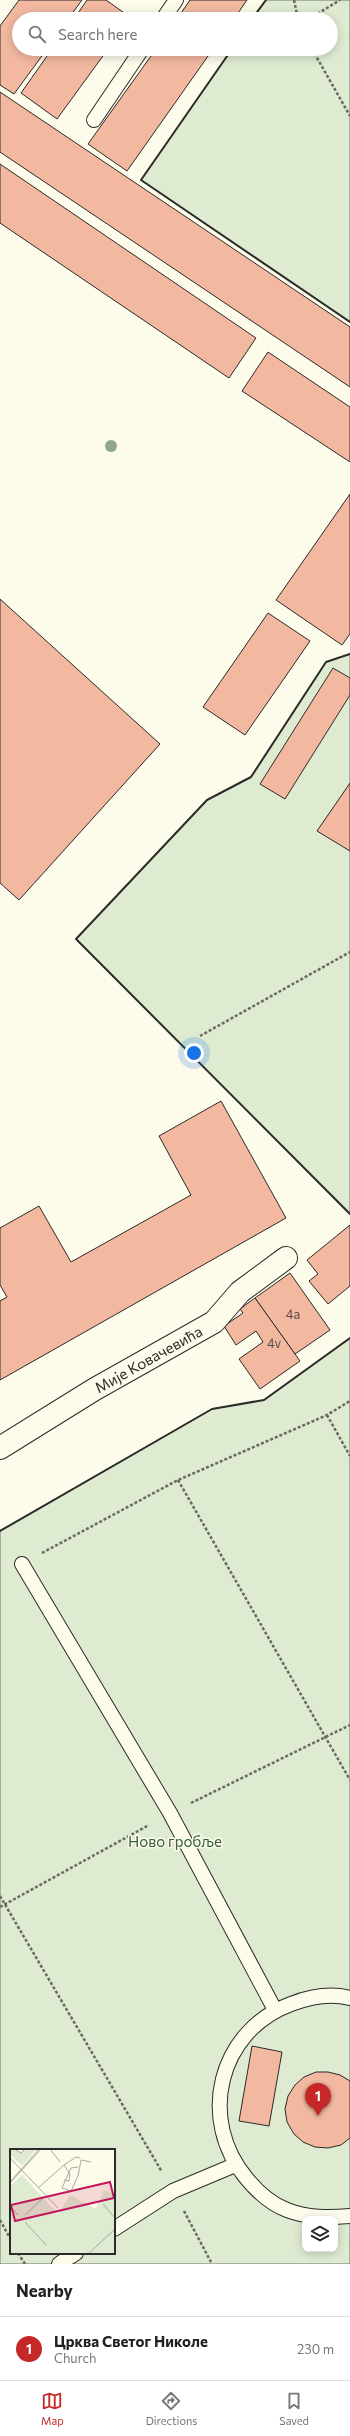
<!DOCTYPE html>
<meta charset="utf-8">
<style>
body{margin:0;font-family:Commissioner,sans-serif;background:#f6f6f6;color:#222}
.controls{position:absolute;right:12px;bottom:12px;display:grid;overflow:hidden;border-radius:8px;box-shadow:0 2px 10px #0003}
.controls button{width:36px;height:36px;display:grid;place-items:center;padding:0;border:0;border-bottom:1px solid #e0e0e0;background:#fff;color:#222;font:20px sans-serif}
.you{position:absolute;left:194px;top:1053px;width:14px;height:14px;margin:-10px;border:3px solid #fff;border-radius:50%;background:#1a73e8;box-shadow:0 0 0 6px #1a73e833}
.badge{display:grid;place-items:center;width:26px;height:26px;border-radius:50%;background:#c62828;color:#fff;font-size:13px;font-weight:700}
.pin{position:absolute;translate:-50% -33px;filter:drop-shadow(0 1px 2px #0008)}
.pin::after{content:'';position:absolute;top:21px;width:14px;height:12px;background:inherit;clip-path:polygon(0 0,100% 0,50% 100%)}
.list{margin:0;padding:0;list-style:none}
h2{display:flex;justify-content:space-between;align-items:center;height:52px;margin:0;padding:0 16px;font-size:17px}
h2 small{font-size:13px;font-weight:400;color:#767676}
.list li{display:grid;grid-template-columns:26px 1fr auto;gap:12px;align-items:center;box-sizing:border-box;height:64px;padding:0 16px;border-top:1px solid #e0e0e0}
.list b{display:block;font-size:15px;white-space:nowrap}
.list p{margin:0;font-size:13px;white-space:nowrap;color:#767676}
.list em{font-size:13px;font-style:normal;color:#767676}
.icon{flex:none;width:22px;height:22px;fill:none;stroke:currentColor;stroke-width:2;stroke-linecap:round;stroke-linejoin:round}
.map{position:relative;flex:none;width:350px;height:2264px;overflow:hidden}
.search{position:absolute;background:#fff;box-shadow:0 2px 10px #0003;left:12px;right:12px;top:12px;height:44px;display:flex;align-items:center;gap:10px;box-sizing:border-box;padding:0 14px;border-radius:22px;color:#767676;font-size:15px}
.sheet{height:116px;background:#fff}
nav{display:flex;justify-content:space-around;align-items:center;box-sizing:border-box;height:56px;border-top:1px solid #e0e0e0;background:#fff;font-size:11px;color:#767676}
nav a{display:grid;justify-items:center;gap:2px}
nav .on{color:#c62828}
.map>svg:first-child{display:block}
.green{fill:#deebd1;stroke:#74746e;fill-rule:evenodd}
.building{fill:#f2b8a0;stroke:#2b2b2b}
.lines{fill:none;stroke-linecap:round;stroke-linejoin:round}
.service-casing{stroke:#2b2b2b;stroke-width:16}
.minor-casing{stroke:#2b2b2b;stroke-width:24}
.path{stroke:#6a6964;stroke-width:2.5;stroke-dasharray:3 2;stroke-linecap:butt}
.service{stroke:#fdfbea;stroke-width:14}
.minor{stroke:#fdfbea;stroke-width:22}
.wall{stroke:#2b2b2b;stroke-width:2}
.tree{fill:#8ea78a}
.labels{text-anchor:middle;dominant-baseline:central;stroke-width:3;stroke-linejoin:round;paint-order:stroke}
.number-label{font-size:13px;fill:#5d4e48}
.street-label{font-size:15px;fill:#2b2b2b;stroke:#fdfbea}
.park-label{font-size:15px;fill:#34623c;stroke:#fdfbea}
.inset-road{fill:none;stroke:#a9a89e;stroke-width:1}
.view{fill:#c2185b;fill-opacity:0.15;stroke:#c2185b;stroke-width:2}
.inset-edge{fill:none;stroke:#2b2b2b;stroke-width:2}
</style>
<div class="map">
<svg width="350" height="2264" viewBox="0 0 350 2264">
<rect width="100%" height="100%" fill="#fdfbea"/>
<g class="green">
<path d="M266,0H350V322L141,180L232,49H331V19H252Z"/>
<path d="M350,654V1214L76,939L207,800L251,777L326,662Z"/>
<path d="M350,1338V2264H0V1531L212,1409L264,1400ZM11,2150H114V2253H11ZM305,2219H335V2249H305Z"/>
</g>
<g class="building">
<path d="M19,0H82L68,19H19V49H47L14,94L0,85V26Z"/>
<path d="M87,0H106L130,17L74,19Z"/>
<path d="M190,0H247L234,19H177Z"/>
<path d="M52,49H108L57,119L21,93Z"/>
<path d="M156,49H213L127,171L88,144Z"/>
<path d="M0,92L350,327V387L0,152Z"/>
<path d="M0,164L256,338L229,378L0,223Z"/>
<path d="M268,352L350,407V462L242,391Z"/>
<path d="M350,494V634L342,645L276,600Z"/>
<path d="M0,599L160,744L19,900L0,883Z"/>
<path d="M268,613L310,641L245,735L203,707Z"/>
<path d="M333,668L350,678V695L285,799L260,784Z"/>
<path d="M350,783V851L317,831Z"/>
<path d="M221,1101L286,1218L0,1380V1301L7,1297L0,1285V1228L39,1206L71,1262L191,1195L159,1136Z"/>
<path d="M350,1225V1286L328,1304L309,1281L318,1274L307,1260Z"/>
<path d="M290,1273L330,1330L295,1354L255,1298Z"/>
<path d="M255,1298L300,1361L260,1389L239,1359L263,1342L256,1331L236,1345L224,1326L243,1313L240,1309Z"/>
<path d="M252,2046L282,2052L269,2126L239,2121Z"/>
<path d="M316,2072H328L340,2075L350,2081V2138L341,2145L328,2148L315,2147L303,2142L294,2134L287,2122L285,2109L288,2096L295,2085L304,2077Z"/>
</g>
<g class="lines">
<g class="service-casing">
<g id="service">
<path d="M163,19L176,0"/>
<path d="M94,120L142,49"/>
<path d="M22,1564L170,1813L275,2010"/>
<path d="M350,1998C331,1993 309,1997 291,2004C218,2031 197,2120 247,2179C257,2191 271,2204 287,2210C308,2218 328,2218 350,2216"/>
<path d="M114,2229L173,2191L235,2165"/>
<path d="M59,2264L76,2253"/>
</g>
</g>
<g class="minor-casing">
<g id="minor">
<path id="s1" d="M0,1448L95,1389L214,1322L240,1292L286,1258"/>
</g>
</g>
<g class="path">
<path d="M294,0L298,19"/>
<path d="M309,19L340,0"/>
<path d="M312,49L350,116"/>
<path d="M200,1036L350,952"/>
<path d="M327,1415L350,1456"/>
<path d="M178,1480L350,1780"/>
<path d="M42,1553L178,1480L327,1415L350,1401"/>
<path d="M191,1803L350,1725"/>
<path d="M0,1896L162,2172"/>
<path d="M0,1907L149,1825"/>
<path d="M184,2211L212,2264"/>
<path d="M0,2220L11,2240"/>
<path d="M18,2253L25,2264"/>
</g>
<use href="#service" class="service"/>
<use href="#minor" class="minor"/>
<g class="wall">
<path d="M252,19L266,0"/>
<path d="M232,49L141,180L350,322"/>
<path d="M350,654L326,662L251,777L207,800L76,939L350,1214"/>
<path d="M0,1531L212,1409L264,1400L350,1338"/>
</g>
</g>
<circle class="tree" cx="111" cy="446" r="6"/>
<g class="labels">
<g class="number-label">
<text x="293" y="1314">4a</text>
<text x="274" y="1343">4v</text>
</g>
<g class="street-label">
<text stroke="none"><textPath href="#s1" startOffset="173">Мије Ковачевића</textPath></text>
</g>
<g class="park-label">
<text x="175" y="1841">Ново гробље</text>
</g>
</g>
<g transform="translate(10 2149)">
<rect width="105" height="105" fill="#fdfbea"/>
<path d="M0,0L12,4L15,0H26L12,17L0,5ZM12,26L48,65L60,46L86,60L94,41L105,46V105H0V37Z" fill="#deebd1"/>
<path class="inset-road" d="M4,0L11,4L15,0M40,0L50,13M0,9L48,59M54,16L60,25L59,32L54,31M68,18L61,19L52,39L61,42L68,27L71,11L81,13M0,33L29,0M0,34L31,0M28,39L54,16L66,8L70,9M93,55L105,69M0,57L8,66M15,66L32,50M15,73L36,96M78,105L105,80"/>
<path class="view" d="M100,33L104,49L5,72L1,56Z"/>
<rect width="105" height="105" class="inset-edge"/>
</g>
</svg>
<div class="controls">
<button><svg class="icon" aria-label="layers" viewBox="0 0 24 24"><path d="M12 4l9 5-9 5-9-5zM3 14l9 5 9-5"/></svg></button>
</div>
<div class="you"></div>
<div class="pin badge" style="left:318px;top:2116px">1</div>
<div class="search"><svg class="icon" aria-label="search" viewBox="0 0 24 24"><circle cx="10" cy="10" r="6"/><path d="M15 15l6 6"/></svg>Search here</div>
</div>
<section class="sheet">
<h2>Nearby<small></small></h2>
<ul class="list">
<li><span class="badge">1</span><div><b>Црква Светог Николе</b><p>Church</p></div><em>230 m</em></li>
</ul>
</section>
<nav>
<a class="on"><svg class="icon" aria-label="map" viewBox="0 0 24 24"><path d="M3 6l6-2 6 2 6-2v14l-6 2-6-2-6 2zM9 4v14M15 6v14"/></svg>Map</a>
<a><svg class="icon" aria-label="directions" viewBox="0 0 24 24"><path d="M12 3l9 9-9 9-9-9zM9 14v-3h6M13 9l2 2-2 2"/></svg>Directions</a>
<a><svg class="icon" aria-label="saved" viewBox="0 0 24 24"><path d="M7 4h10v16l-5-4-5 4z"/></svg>Saved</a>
</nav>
